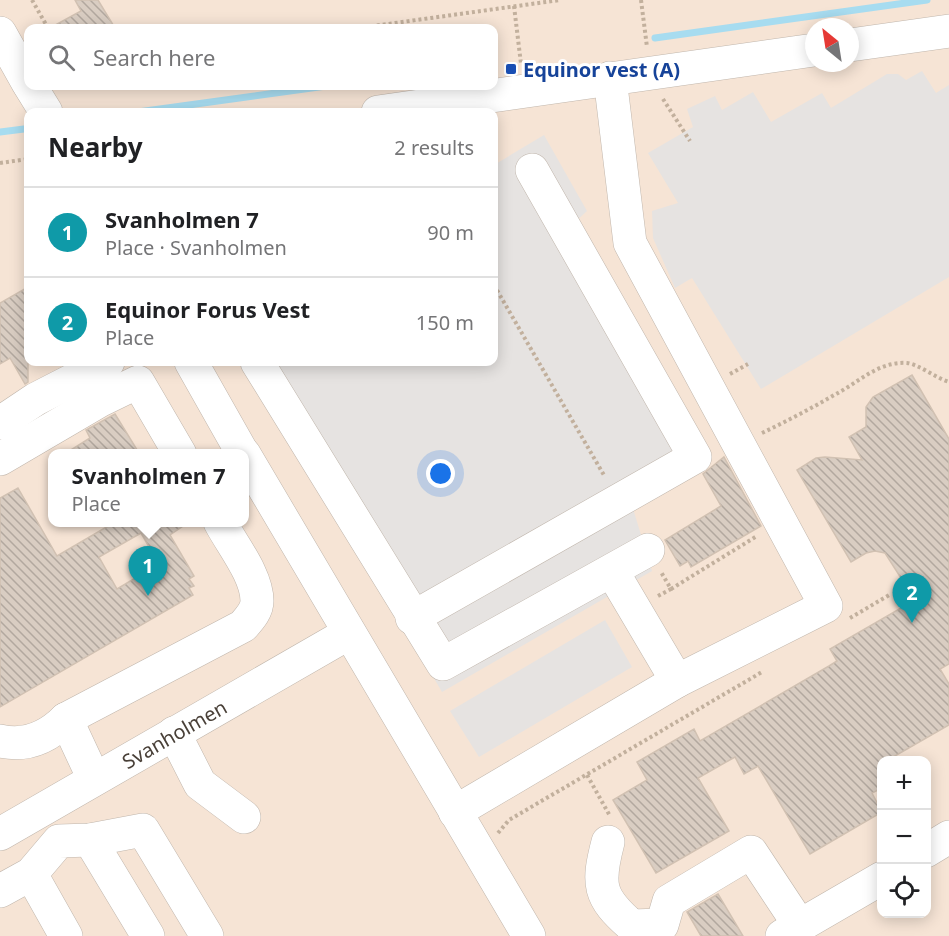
<!DOCTYPE html>
<meta charset="utf-8">
<style>
body{margin:0;font-family:"Noto Sans",sans-serif;background:#f6f6f6;color:#202124}
.controls{position:absolute;right:18px;bottom:18px;display:grid;overflow:hidden;border-radius:12px;box-shadow:0 3px 15px #0003}
.controls button{width:54px;height:54px;display:grid;place-items:center;padding:0;border:0;border-bottom:2px solid #e0e0e0;background:#fff;color:#202124;font:30px sans-serif}
.compass{position:absolute;left:805px;top:18px;width:54px;height:54px;border-radius:50%;background:#fff;box-shadow:0 3px 15px #0003;rotate:330deg}
.you{position:absolute;left:441px;top:474px;width:21px;height:21px;margin:-15px;border:4px solid #fff;border-radius:50%;background:#1a73e8;box-shadow:0 0 0 9px #1a73e833}
.badge{display:grid;place-items:center;width:39px;height:39px;border-radius:50%;background:#db2777;color:#fff;font-size:20px;font-weight:700}
.pin{position:absolute;translate:-50% -50px;filter:drop-shadow(0 2px 3px #0008)}
.pin::after{content:'';position:absolute;top:32px;width:21px;height:18px;background:inherit;clip-path:polygon(0 0,100% 0,50% 100%)}
.popup{position:absolute;left:48px;top:449px;width:201px;height:78px;box-sizing:border-box;display:grid;place-content:center;border-radius:12px;background:#fff;filter:drop-shadow(0 2px 4px #0005);font-size:20px;white-space:nowrap;color:#757577}
.popup b{font-size:22px;color:#202124}
.popup::after{content:'';position:absolute;left:50%;top:100%;margin-left:-12px;border:12px solid transparent;border-top-color:#fff}
.list{margin:0;padding:0;list-style:none}
h2{display:flex;justify-content:space-between;align-items:center;height:78px;margin:0;padding:0 24px;font-size:26px}
h2 small{font-size:20px;font-weight:400;color:#757577}
.list li{display:grid;grid-template-columns:39px 1fr auto;gap:18px;align-items:center;box-sizing:border-box;height:90px;padding:0 24px;border-top:2px solid #e0e0e0}
.list b{display:block;font-size:22px;white-space:nowrap}
.list p{margin:0;font-size:20px;white-space:nowrap;color:#757577}
.list em{font-size:20px;font-style:normal;color:#757577}
.icon{flex:none;width:33px;height:33px;fill:none;stroke:currentColor;stroke-width:2;stroke-linecap:round;stroke-linejoin:round}
.map{position:relative;flex:none;width:949px;height:936px;overflow:hidden}
.search{position:absolute;background:#fff;box-shadow:0 3px 15px #0003;left:24px;top:24px;width:474px;height:66px;display:flex;align-items:center;gap:15px;box-sizing:border-box;padding:0 21px;border-radius:12px;color:#757577;font-size:22px}
.panel{position:absolute;background:#fff;box-shadow:0 3px 15px #0003;left:24px;top:108px;width:474px;height:258px;border-radius:12px}
.map>svg:first-child{display:block}
.commercial{fill:#f6e4d5;fill-rule:evenodd}
.parking{fill:#e6e3e1}
.lines{fill:none;stroke-linecap:round;stroke-linejoin:round}
.stream{stroke:#a7dcf0;stroke-width:7}
.building{fill:url(#building-back-hatch);stroke:#d1c1b2;stroke-width:1.5;fill-rule:evenodd}
.minor-casing{stroke:#c0b6ac;stroke-width:34}
.path{stroke:#c2b09d;stroke-width:4;stroke-dasharray:3 3;stroke-linecap:butt}
.minor{stroke:#fff;stroke-width:33}
.transit-dot{fill:#1a4fb4;stroke:#fff;stroke-width:2}
.labels{text-anchor:middle;dominant-baseline:central;stroke-width:6;stroke-linejoin:round;paint-order:stroke}
.transit-label{font-size:20px;font-weight:bold;fill:#164399;stroke:#fff;text-anchor:start}
.street-label{font-size:20px;fill:#494038;stroke:#fff}
</style>
<div class="map">
<svg width="949" height="936" viewBox="0 0 949 936">
<defs>
<pattern id="building-back-hatch" width="6" height="6" patternUnits="userSpaceOnUse" patternTransform="scale(1.5)"><rect width="6" height="6" fill="#d9cdc2"/><path d="M-1 5l2 2M0 0l6 6M5-1l2 2" fill="none" stroke="#b2a89f"/></pattern>
</defs>
<rect width="100%" height="100%" fill="#f5f0ea"/>
<path class="commercial" d="M0,0H949V936H0ZM814,27H850V63H814ZM28,28H494V86H28ZM28,112H494V362H28ZM52,454H244V522H52ZM882,760H926V914H882Z"/>
<g class="parking">
<path d="M922,71L936,93L949,85V277L761,389L692,278L675,288L653,238L652,211L678,203L648,153L693,127L687,109L715,96L722,110L753,92L771,122L822,93L831,108L887,74H898L906,80Z"/>
<path d="M544,135L587,211L574,223L707,456L631,502L652,571L442,692L248,362H494V165Z"/>
<path d="M605,620L632,667L479,757L450,711Z"/>
</g>
<g class="lines">
<g class="stream">
<path d="M655,38L927,0"/>
<path d="M138,112L326,86"/>
<path d="M0,132L24,129"/>
</g>
</g>
<g class="building">
<path d="M75,0H98L115,28H50L81,11Z"/>
<path d="M28,287V382L25,384L10,358L0,364V303Z"/>
<path d="M912,375L949,439V664L940,669L949,684V725L888,760H882V788L872,793L882,812L810,854L758,766L744,774L735,757L698,778L729,831L656,873L613,800L647,780L637,762L694,729L700,741L829,666L837,661L830,649L915,600L885,553L875,551L866,553L851,562L797,470L816,458L825,457L862,460L849,437L866,427V407L873,397Z"/>
<path d="M115,414L139,453H66L90,438L86,430Z"/>
<path d="M724,457L761,526L691,567L688,561L680,566L665,540L721,506L703,474Z"/>
<path d="M18,488L57,556L115,522H189L170,535L194,576L189,579L194,586L189,588L193,595L0,707V498ZM141,533L159,564L117,589L99,557Z"/>
<path d="M718,894L743,936H701L687,912Z"/>
</g>
<g class="lines">
<g class="minor-casing">
<g id="minor">
<path d="M0,33L28,83"/>
<path d="M850,45L949,31"/>
<path d="M30,86L46,112"/>
<path d="M378,112L814,50"/>
<path d="M191,362L243,454"/>
<path d="M257,362L443,664L648,550"/>
<path d="M0,423L36,399L108,362"/>
<path d="M244,454L529,936"/>
<path d="M0,459L99,401L138,382L180,454"/>
<path d="M612,571L677,681"/>
<path d="M412,618L695,457L532,170"/>
<path d="M66,719L94,779"/>
<path d="M174,733L200,784L244,817"/>
<path d="M0,741C26,747 48,737 66,719L243,626C249,619 257,611 257,601C257,575 232,545 220,522"/>
<path d="M455,812L677,681L826,606L630,243L610,78"/>
<path id="s1" d="M0,834L349,633"/>
<path d="M90,840L148,936"/>
<path d="M608,842C597,884 598,897 632,926L662,925L669,901L751,852L800,926"/>
<path d="M926,851L949,837"/>
<path d="M31,874L66,936"/>
<path d="M0,891L31,874L59,841L90,840L143,830L207,936"/>
<path d="M782,936L882,878"/>
</g>
</g>
<g class="path">
<path d="M32,0L48,28"/>
<path d="M641,0L647,47"/>
<path d="M514,6L521,64"/>
<path d="M359,28L560,0"/>
<path d="M663,99L690,141"/>
<path d="M0,163L28,159"/>
<path d="M494,285L605,477"/>
<path d="M730,374L748,364"/>
<path d="M762,433C787,421 812,408 836,394C859,382 879,361 907,363C918,364 936,378 949,382"/>
<path d="M671,589L757,536"/>
<path d="M658,596L671,589L661,572"/>
<path d="M850,618L891,594"/>
<path d="M587,775L610,816"/>
<path d="M498,833L509,820L762,672"/>
</g>
<use href="#minor" class="minor"/>
</g>
<rect class="transit-dot" x="505" y="63" width="12" height="12" rx="3"/>
<g class="labels">
<g class="transit-label">
<text x="523" y="69">Equinor vest (A)</text>
</g>
<g class="street-label">
<text stroke="none"><textPath href="#s1" startOffset="201">Svanholmen</textPath></text>
</g>
</g>
</svg>
<div class="controls">
<button>+</button>
<button>−</button>
<button><svg class="icon" aria-label="locate" viewBox="0 0 24 24"><circle cx="12" cy="12" r="6"/><path d="M12 2v4M12 18v4M2 12h4M18 12h4"/></svg></button>
</div>
<svg class="compass" viewBox="-18 -18 36 36"><path d="M0-13l5 13h-10z" fill="#e53935"/><path d="M0 13l5-13h-10z" fill="#757577"/></svg>
<div class="you"></div>
<div class="pin badge" style="left:148px;top:596px;background:#0f9aa8">1</div>
<div class="popup"><b>Svanholmen 7</b>Place</div>
<div class="pin badge" style="left:912px;top:623px;background:#0f9aa8">2</div>
<div class="search"><svg class="icon" aria-label="search" viewBox="0 0 24 24"><circle cx="10" cy="10" r="6"/><path d="M15 15l6 6"/></svg>Search here</div>
<section class="panel">
<h2>Nearby<small>2 results</small></h2>
<ul class="list">
<li><span class="badge" style="background:#0f9aa8">1</span><div><b>Svanholmen 7</b><p>Place · Svanholmen</p></div><em>90 m</em></li>
<li><span class="badge" style="background:#0f9aa8">2</span><div><b>Equinor Forus Vest</b><p>Place</p></div><em>150 m</em></li>
</ul>
</section>
</div>
